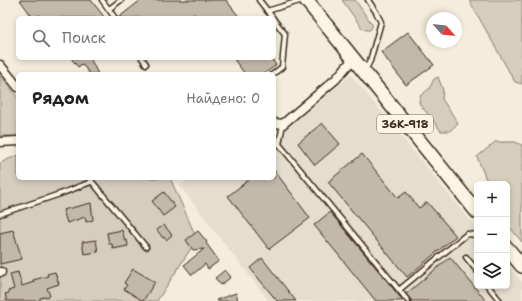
<!DOCTYPE html>
<html lang="ru">
<meta charset="utf-8">
<style>
body{margin:0;font-family:"Shantell Sans",sans-serif;background:#f2f2f2;color:#222}
.controls{position:absolute;right:12px;bottom:12px;display:grid;overflow:hidden;border-radius:6px;box-shadow:0 2px 6px #0003}
.controls button{width:36px;height:36px;display:grid;place-items:center;padding:0;border:0;border-bottom:1px solid #e0e0e0;background:#fff;color:#222;font:20px sans-serif}
.compass{position:absolute;left:426px;top:12px;width:36px;height:36px;border-radius:50%;background:#fff;box-shadow:0 2px 6px #0003;rotate:117deg}
.list{margin:0;padding:0;list-style:none}
h2{display:flex;justify-content:space-between;align-items:center;height:52px;margin:0;padding:0 16px;font-size:17px}
h2 small{font-size:13px;font-weight:400;color:#767676}
.icon{flex:none;width:22px;height:22px;fill:none;stroke:currentColor;stroke-width:2;stroke-linecap:round;stroke-linejoin:round}
.map{position:relative;flex:none;width:522px;height:301px;overflow:hidden}
.search{position:absolute;background:#fff;box-shadow:0 2px 6px #0003;left:16px;top:16px;width:260px;height:44px;display:flex;align-items:center;gap:10px;box-sizing:border-box;padding:0 14px;border-radius:6px;color:#767676;font-size:15px}
.panel{position:absolute;background:#fff;box-shadow:0 2px 6px #0003;left:16px;top:72px;width:260px;height:108px;border-radius:6px}
.map>svg:first-child{display:block}
.built{fill:#e5ddce}
.green{fill:#d6cdbd;stroke:#887c6e}
.building{fill:#c3b9aa;stroke:#3b2a1e}
.lines{fill:none;stroke-linecap:round;stroke-linejoin:round}
.service-casing{stroke:#3b2a1e;stroke-width:7}
.minor-casing{stroke:#3b2a1e;stroke-width:11}
.primary-casing{stroke:#3b2a1e;stroke-width:16}
.service{stroke:#fcf5e5;stroke-width:4}
.minor{stroke:#fcf5e5;stroke-width:8}
.primary{stroke:#fcf5e5;stroke-width:13}
.labels{text-anchor:middle;dominant-baseline:central;stroke-width:3.5;stroke-linejoin:round;paint-order:stroke}
.shield{fill:#fcf5e5;stroke:#75675a;stroke-width:1}
.shield-label{font-size:11px;font-weight:bold;fill:#3b2a1e}
</style>
<div class="map">
<svg width="522" height="301" viewBox="0 0 522 301">
<rect width="100%" height="100%" fill="#f4eddd"/>
<filter id="ink" filterUnits="userSpaceOnUse"><feTurbulence type="fractalNoise" baseFrequency=".025" numOctaves="2"/><feDisplacementMap in="SourceGraphic" scale="8" xChannelSelector="R" yChannelSelector="G"/><feConvolveMatrix kernelMatrix="1 2 1 2 8 2 1 2 1" color-interpolation-filters="sRGB"/></filter>
<g filter="url(#ink)">
<path class="built" d="M351,75L477,229V286H507V264L522,282V301H269L180,186L190,178H274V140Z"/>
<g class="green">
<path d="M342,0H355L372,24V27L370,30H366L362,28Z"/>
<path d="M469,0H522V84L515,82Z"/>
<path d="M0,75L18,98V136H0Z"/>
<path d="M438,77L443,90L442,99L458,123L450,131H441L419,103L420,96L429,89L434,79Z"/>
<path d="M495,142H515L522,145V242L507,224V184H488L477,157Z"/>
<path d="M18,155V178H170L197,239L157,301H0V163Z"/>
</g>
<g class="building">
<path d="M20,0H91L105,18H41L39,15L33,18Z"/>
<path d="M141,0H226L240,18H198L194,14L189,18H118Z"/>
<path d="M408,32L434,65L406,85L381,52Z"/>
<path d="M71,58H90L98,74H90L82,64L78,67Z"/>
<path d="M233,58H271L276,65L264,74H245Z"/>
<path d="M322,123L340,144L315,165L298,143Z"/>
<path d="M362,154L398,198L406,192L419,208L427,202L456,236L407,277L328,182Z"/>
<path d="M274,170L310,218L269,249L228,196L251,178H274Z"/>
<path d="M164,192L175,207L163,216L152,201Z"/>
<path d="M91,203L93,220L86,222L85,217L67,223L63,210Z"/>
<path d="M330,212L396,292L403,301H376L314,225Z"/>
<path d="M164,225L172,235L166,240L164,237L163,238L157,230Z"/>
<path d="M13,230L22,259L0,264V233Z"/>
<path d="M122,230L125,241L127,240L128,246L113,249L112,244H109L107,233Z"/>
<path d="M198,231L207,242L206,243L219,261L208,269L205,264L192,275L184,265L204,249L193,250L186,240Z"/>
<path d="M96,240L98,252L84,254L82,242Z"/>
<path d="M450,257L486,301H411L406,294Z"/>
<path d="M262,258L296,301H277L250,268Z"/>
<path d="M133,269L155,282L143,301L124,289L127,285L124,283Z"/>
<path d="M225,270L231,277L221,285L215,278Z"/>
<path d="M18,272L22,286L34,282L33,280L48,276L47,274L55,272L59,284L47,288L50,296L40,298V301H7L5,294L9,293L8,291L14,289L10,274Z"/>
<path d="M236,293L238,301H217L216,300Z"/>
</g>
<g class="lines">
<g class="service-casing">
<g id="service">
<path d="M102,0L115,18"/>
<path d="M259,0L273,18"/>
<path d="M109,9L121,0"/>
<path d="M267,11L303,0"/>
<path d="M142,58L146,64"/>
<path d="M365,71L370,61L381,22L376,12L368,0"/>
<path d="M273,74L282,67L285,34L274,20"/>
<path d="M283,124L279,144L399,290L467,234L477,235"/>
<path d="M89,178L146,247"/>
<path d="M0,214L60,194L91,182"/>
<path d="M466,257L477,271"/>
<path d="M488,286L500,301"/>
<path d="M399,290L408,301"/>
</g>
</g>
<g class="minor-casing">
<g id="minor">
<path d="M0,65L18,87"/>
<path d="M274,123L283,124L336,79L353,59"/>
<path d="M0,142L18,141"/>
<path d="M0,272H1"/>
</g>
</g>
<g class="primary-casing">
<g id="primary">
<path d="M306,0L477,212"/>
<path d="M507,248L522,266"/>
</g>
</g>
<use href="#service" class="service"/>
<use href="#minor" class="minor"/>
<use href="#primary" class="primary"/>
</g>
</g>
<g class="labels">
<rect class="shield" x="377" y="115" width="56" height="18" rx="3"/>
<g class="shield-label">
<text x="405" y="124">36К-918</text>
</g>
</g>
</svg>
<div class="controls">
<button>+</button>
<button>−</button>
<button><svg class="icon" aria-label="layers" viewBox="0 0 24 24"><path d="M12 4l9 5-9 5-9-5zM3 14l9 5 9-5"/></svg></button>
</div>
<svg class="compass" viewBox="-18 -18 36 36"><path d="M0-13l5 13h-10z" fill="#e53935"/><path d="M0 13l5-13h-10z" fill="#767676"/></svg>
<div class="search"><svg class="icon" aria-label="search" viewBox="0 0 24 24"><circle cx="10" cy="10" r="6"/><path d="M15 15l6 6"/></svg>Поиск</div>
<section class="panel">
<h2>Рядом<small>Найдено: 0</small></h2>
<ul class="list">
</ul>
</section>
</div>
